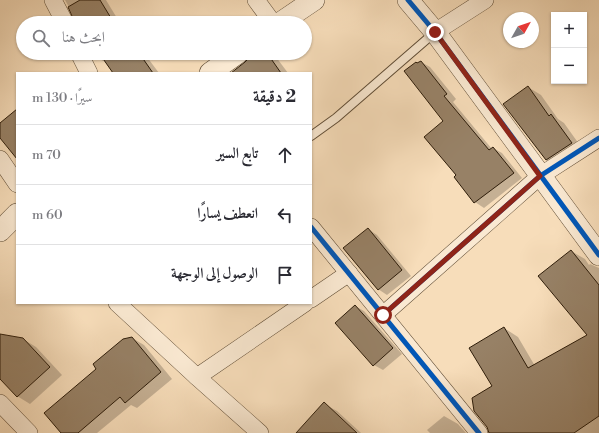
<!DOCTYPE html>
<html lang="ar">
<meta charset="utf-8">
<style>
body{margin:0;font-family:"Libre Bodoni",Amiri,serif;background:#f2f2f3;color:#2b2b33;direction:rtl}
.controls{position:absolute;right:12px;top:12px;display:grid;overflow:hidden;border-radius:0px;box-shadow:0 1px 3px #0004}
.controls button{width:36px;height:36px;display:grid;place-items:center;padding:0;border:0;border-bottom:1px solid #e1e1e2;background:#fff;color:#2b2b33;font:20px sans-serif}
.compass{position:absolute;left:503px;top:12px;width:36px;height:36px;border-radius:50%;background:#fff;box-shadow:0 1px 3px #0004;rotate:50deg}
.stop{position:absolute;width:12px;height:12px;margin:-9px;border:3px solid #8f2418;border-radius:50%;background:#fff}
.stop.end{background:#8f2418;border-color:#fff;box-shadow:0 1px 4px #0008}
.list{margin:0;padding:0;list-style:none}
h2{display:flex;justify-content:space-between;align-items:center;height:52px;margin:0;padding:0 16px;font-size:17px}
h2 small{font-size:13px;font-weight:400;color:#7c7c81}
.list li{display:grid;grid-template-columns:26px 1fr auto;gap:12px;align-items:center;box-sizing:border-box;height:60px;padding:0 16px;border-top:1px solid #e1e1e2}
.list b{display:block;font-size:15px;white-space:nowrap}
.list em{font-size:13px;font-style:normal;color:#7c7c81}
.icon{flex:none;width:22px;height:22px;fill:none;stroke:currentColor;stroke-width:2;stroke-linecap:round;stroke-linejoin:round}
.map{position:relative;flex:none;width:599px;height:433px;overflow:hidden;direction:ltr}
.search{position:absolute;background:#fff;box-shadow:0 1px 3px #0004;left:16px;top:16px;width:296px;height:44px;display:flex;align-items:center;gap:10px;box-sizing:border-box;padding:0 14px;border-radius:22px;color:#7c7c81;font-size:15px}
.panel{position:absolute;background:#fff;box-shadow:0 1px 3px #0004;left:16px;top:72px;width:296px;height:232px;border-radius:0px;direction:rtl}
.map>svg:first-child{display:block}
.shadow{fill:#0003}
.building{fill:#978166;stroke:#2e1d0a}
.lines{fill:none;stroke-linecap:round;stroke-linejoin:round}
.service-casing{stroke:#604d36;stroke-width:10}
.minor-casing{stroke:#604d36;stroke-width:18}
.tertiary-casing{stroke:#604d36;stroke-width:22}
.service{stroke:#fae9d2;stroke-width:8}
.minor{stroke:#fae9d2;stroke-width:17}
.tertiary{stroke:#fae9d2;stroke-width:21}
.cycleway-casing{stroke:#fae9d2;stroke-width:8}
.cycleway{stroke:#0057b8;stroke-width:5}
.route{stroke:#8f2418;stroke-width:5}
</style>
<div class="map">
<svg width="599" height="433" viewBox="0 0 599 433">
<rect width="100%" height="100%" fill="#f7ddba"/>
<filter id="stains"><feTurbulence type="fractalNoise" baseFrequency=".005" numOctaves="4"/><feColorMatrix values="0 0 0 0 .2 0 0 0 0 .09 0 0 0 0 .02 0 0 0 .5 -.17"/></filter>
<radialGradient id="worn" r=".72"><stop offset=".6" stop-color="#630" stop-opacity="0"/><stop offset="1" stop-color="#630" stop-opacity=".3"/></radialGradient>
<g class="shadow">
<path d="M65,0H106L120,23H76L75,18Z"/>
<path d="M91,53H144L159,73H115L105,59L103,61Z"/>
<path d="M251,53H273L288,73H232L250,59Z"/>
<path d="M421,62L430,67L456,99L453,102L492,149L493,148L502,153L522,178L484,208L475,202L456,177L457,176L445,121L418,64Z"/>
<path d="M528,87L541,95L558,119L564,123L584,151L559,167L546,160Z"/>
<path d="M368,229L377,235L411,276L387,295L378,289Z"/>
<path d="M571,251L585,259L589,265L590,264L599,268V433H490L493,386L504,328L518,337L535,366L589,335Z"/>
<path d="M355,306L364,311L402,354L383,370L374,365Z"/>
<path d="M0,335L23,339L36,347L62,375L30,404L17,396L0,377Z"/>
<path d="M132,338L144,345L172,379L137,408L131,405L97,433H62L98,369Z"/>
<path d="M324,404L337,411L361,433H297Z"/>
<path d="M444,416L458,424L466,433H430L427,430Z"/>
</g>
<g class="building">
<path d="M80,0H100L114,23H75L68,7Z"/>
<path d="M99,53H139L153,73H113Z"/>
<path d="M250,53H267L281,73H231L245,62L249,58Z"/>
<path d="M421,61L447,94L444,96L489,150L493,147L514,173L474,203L454,177L456,175L424,137L443,121L404,71L416,62L417,63Z"/>
<path d="M528,86L549,116L551,114L572,143L546,160L503,104Z"/>
<path d="M17,109V159L0,138V123Z"/>
<path d="M368,228L402,270L378,290L343,248Z"/>
<path d="M571,250L599,285V416L574,433H489L487,427L474,411L472,398L492,386L469,348L504,327L528,368L587,335L538,276Z"/>
<path d="M355,305L393,348L373,366L335,323Z"/>
<path d="M0,334L23,338L50,367L17,397L0,379Z"/>
<path d="M132,337L161,372L125,403L120,397L78,433H61L44,413L96,369L93,364L123,339Z"/>
<path d="M324,402L357,433H296Z"/>
</g>
<g class="lines">
<g class="service-casing">
<path id="service" d="M311,136L336,118L434,33"/>
</g>
<g class="minor-casing">
<g id="minor">
<path d="M53,0L65,23"/>
<path d="M256,0L273,23"/>
<path d="M435,32L485,0"/>
<path d="M79,53L89,73"/>
<path d="M0,159L17,184"/>
<path d="M311,227L479,433"/>
<path d="M311,299L349,273"/>
<path d="M117,303L197,377L260,433"/>
<path d="M383,315L540,176L599,138"/>
<path d="M197,377L305,303"/>
<path d="M0,403L29,433"/>
</g>
</g>
<g class="tertiary-casing">
<g id="tertiary">
<path d="M408,0L435,32L599,255"/>
<path d="M280,23L314,0"/>
<path d="M210,73L238,53"/>
<path d="M0,231L17,214"/>
</g>
</g>
<use href="#service" class="service"/>
<use href="#minor" class="minor"/>
<use href="#tertiary" class="tertiary"/>
<g class="cycleway-casing">
<g id="cycleway">
<path d="M408,0L435,32L599,255"/>
<path d="M311,227L479,433"/>
<path d="M383,315L540,176L599,138"/>
</g>
</g>
<use href="#cycleway" class="cycleway"/>
</g>
<g class="lines">
<path class="route" d="M383,315L540,176L435,32"/>
</g>
<rect width="100%" height="100%" filter="url(#stains)"/>
<rect width="100%" height="100%" fill="url(#worn)"/>
</svg>
<div class="controls">
<button>+</button>
<button>−</button>
</div>
<svg class="compass" viewBox="-18 -18 36 36"><path d="M0-13l5 13h-10z" fill="#e53935"/><path d="M0 13l5-13h-10z" fill="#7c7c81"/></svg>
<div class="stop" style="left:383px;top:315px"></div>
<div class="stop end" style="left:435px;top:32px"></div>
<div class="search"><svg class="icon" aria-label="search" viewBox="0 0 24 24"><circle cx="10" cy="10" r="6"/><path d="M15 15l6 6"/></svg>ابحث هنا</div>
<section class="panel">
<h2>2 دقيقة<small>سيرًا · 130 m</small></h2>
<ul class="list">
<li><svg class="icon" aria-label="ahead" viewBox="0 0 24 24"><path d="M12 20V5M6 11l6-6 6 6"/></svg><div><b>تابع السير</b></div><em>70 m</em></li>
<li><svg class="icon" aria-label="left" viewBox="0 0 24 24"><path d="M17 20v-9H6M10 6l-5 5 5 5"/></svg><div><b>انعطف يسارًا</b></div><em>60 m</em></li>
<li><svg class="icon" aria-label="arrive" viewBox="0 0 24 24"><path d="M6 21V4h12l-3 4 3 4H6"/></svg><div><b>الوصول إلى الوجهة</b></div></li>
</ul>
</section>
</div>
